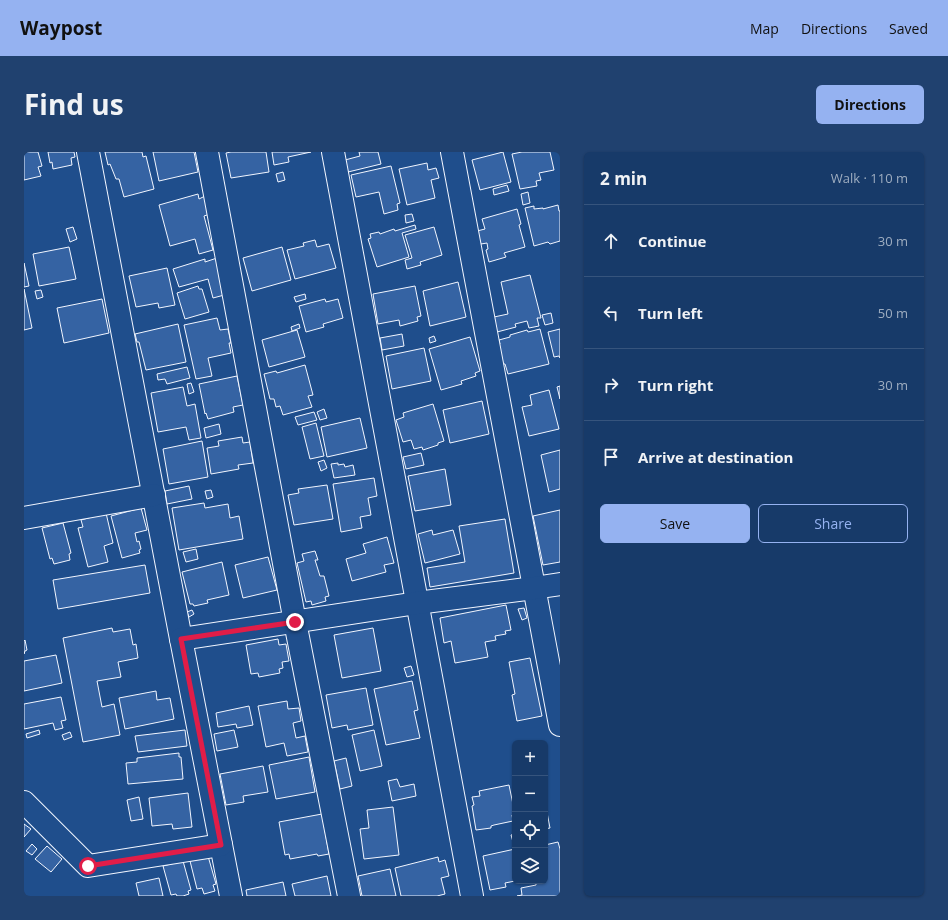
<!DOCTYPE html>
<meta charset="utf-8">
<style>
body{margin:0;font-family:"Open Sans",sans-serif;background:#20416f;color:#f1f3f6}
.controls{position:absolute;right:12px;bottom:12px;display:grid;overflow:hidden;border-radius:6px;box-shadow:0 1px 3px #0004}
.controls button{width:36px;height:36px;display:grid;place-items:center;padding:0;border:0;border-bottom:1px solid #36547d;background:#173a69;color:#f1f3f6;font:20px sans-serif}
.stop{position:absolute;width:12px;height:12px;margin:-9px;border:3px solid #e11d48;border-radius:50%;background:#fff}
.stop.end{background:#e11d48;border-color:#fff;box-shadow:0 1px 4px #0008}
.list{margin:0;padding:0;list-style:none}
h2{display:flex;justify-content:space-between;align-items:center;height:52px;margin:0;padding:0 16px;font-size:17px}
h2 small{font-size:13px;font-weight:400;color:#9eadc0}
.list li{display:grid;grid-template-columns:26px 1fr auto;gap:12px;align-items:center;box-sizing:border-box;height:72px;padding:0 16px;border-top:1px solid #36547d}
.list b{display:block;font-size:15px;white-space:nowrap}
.list em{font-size:13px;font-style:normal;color:#9eadc0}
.actions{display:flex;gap:8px;padding:12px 16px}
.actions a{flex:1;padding:9px 0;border:1px solid #95b2f1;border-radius:6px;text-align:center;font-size:14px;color:#95b2f1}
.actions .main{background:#95b2f1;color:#111}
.icon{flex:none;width:22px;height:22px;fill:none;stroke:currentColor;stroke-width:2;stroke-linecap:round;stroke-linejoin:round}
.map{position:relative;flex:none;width:536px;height:744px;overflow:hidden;border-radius:6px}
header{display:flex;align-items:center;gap:24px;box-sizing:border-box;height:56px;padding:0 20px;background:#95b2f1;color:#111}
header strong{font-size:19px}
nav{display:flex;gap:22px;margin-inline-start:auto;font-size:14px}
.intro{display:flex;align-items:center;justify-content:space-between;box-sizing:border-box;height:96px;padding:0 24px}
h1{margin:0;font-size:28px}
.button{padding:10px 18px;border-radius:6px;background:#95b2f1;color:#111;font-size:14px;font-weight:700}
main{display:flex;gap:24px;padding:0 24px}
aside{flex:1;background:#173a69;border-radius:6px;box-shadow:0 1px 3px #0004}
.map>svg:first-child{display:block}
.building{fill:#3563a3;stroke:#f2f6ff}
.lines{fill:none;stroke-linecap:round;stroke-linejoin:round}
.street-casing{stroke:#f2f6ff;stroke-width:24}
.street{stroke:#1f4e8c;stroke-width:22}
.route{stroke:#e11d48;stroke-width:5}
</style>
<header>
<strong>Waypost</strong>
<nav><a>Map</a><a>Directions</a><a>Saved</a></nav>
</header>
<div class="intro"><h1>Find us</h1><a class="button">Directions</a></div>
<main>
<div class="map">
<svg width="536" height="744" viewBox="0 0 536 744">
<rect width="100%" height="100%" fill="#1f4e8c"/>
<g class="building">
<path d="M0,0H14L18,14L14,15L17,24L0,28Z"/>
<path d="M24,0H50L51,5L47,6L48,13L29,17L28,10L26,11Z"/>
<path d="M81,0H118L119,5L122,4L130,37L100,45L95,27H92L86,12L84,13Z"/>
<path d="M129,0H170L174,20L135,29Z"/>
<path d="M207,0H242L245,20L207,26L202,1Z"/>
<path d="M248,0H287L264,5L265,10L250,13Z"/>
<path d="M335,0H354L357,12L324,20L321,8L336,4Z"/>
<path d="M479,0L487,30L456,38L448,8Z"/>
<path d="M498,0H526L530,18L515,21L517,28L512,29L513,34L496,37L488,2Z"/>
<path d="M403,11L404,18L412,16L415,26L407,28L411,46L383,53L375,17Z"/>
<path d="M367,14L376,51L373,52L374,58L360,62L355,40L332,45L327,23Z"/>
<path d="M259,20L261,28L254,30L252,22Z"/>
<path d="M483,33L485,39L470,43L469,37Z"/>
<path d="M504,40L506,51L499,53L497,42Z"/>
<path d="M174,42L175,47L181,44L186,62L180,64L189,98L175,102L171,87L146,94L135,53Z"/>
<path d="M534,53L535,59H536V89L526,92L524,90L510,94L501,56L510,54V57L519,56V57Z"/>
<path d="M493,57L497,72L495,73L501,95L480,101L482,105L465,110L462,98L464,97L463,91L457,92L453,79L461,77L458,67Z"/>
<path d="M388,62L390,69L382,71L381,63Z"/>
<path d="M391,73L392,77L378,81L385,105L353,115L344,87L347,86L346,82L355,80L356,82L370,77L371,79Z"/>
<path d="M49,75L53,87L46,90L42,77Z"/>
<path d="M410,75L418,103L396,110L397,113L383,117L381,108L388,106L381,83Z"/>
<path d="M291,88L293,95L305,92L312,116L271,127L263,98L280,94L279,91Z"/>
<path d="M45,95L52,127L15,134L9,102Z"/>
<path d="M258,95L267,128L228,139L219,106Z"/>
<path d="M193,106L204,142L189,146L184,127L155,135L149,117L181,107V110Z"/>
<path d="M0,111L5,134L0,135Z"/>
<path d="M143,116L151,153L135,156L134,151L112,155L105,124Z"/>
<path d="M506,123L517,166H513L515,174L505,176L503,169L491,172L492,175L473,180L470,165L484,162L477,130Z"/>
<path d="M434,130L442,165L406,174L399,139Z"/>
<path d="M174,134L175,137H178L185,160L161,167L153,141Z"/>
<path d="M391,134L397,164L393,165L394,169L376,174L375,168L354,172L349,142Z"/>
<path d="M0,137L8,176L0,178Z"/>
<path d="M17,138L19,145L13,147L11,139Z"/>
<path d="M281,142L282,147L272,150L270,145Z"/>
<path d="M78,147L85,181L40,191L33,156Z"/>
<path d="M301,147L302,150L314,147L319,166L299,172L300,175L282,180L275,154Z"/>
<path d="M527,161L529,171L521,173L518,163Z"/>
<path d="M193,166L196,178L204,177L207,191H205L207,201L184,206L188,224L172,227L160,173Z"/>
<path d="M154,172L162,210L122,218L115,190H113L111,182Z"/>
<path d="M275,172L276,176L268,179L267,175Z"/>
<path d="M516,177L525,212L484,222L481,212H479L474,192H476L475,188L486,185V183L503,178L504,180Z"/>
<path d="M536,177V206L535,204L530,205L524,180Z"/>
<path d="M273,178L281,205L245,215L238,188Z"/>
<path d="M378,182L380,194L358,198L356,186Z"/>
<path d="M410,184L412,189L406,191L405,186Z"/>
<path d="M446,185L456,219L451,221L452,224L437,229L438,232L417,238L405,197Z"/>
<path d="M400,196L407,229L368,237L362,204Z"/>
<path d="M281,213L289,243L284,244L288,255L259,263L256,254L252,255L250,247H246L240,222L252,219L253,221Z"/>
<path d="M163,215L166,226L143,232L141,227L134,228L133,222Z"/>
<path d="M213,224L219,253L209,255L210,260L184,267L182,261L181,262L175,232Z"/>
<path d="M167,231L170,240L165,242L163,232Z"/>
<path d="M536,234V247L533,235Z"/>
<path d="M159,235L163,254L171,252L177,286L165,288L162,275L134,280L127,241Z"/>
<path d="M525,238L535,277L505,284L498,255L508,253L506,243Z"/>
<path d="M458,249L465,282L426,291L419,258Z"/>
<path d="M409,252L420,289L414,291V293L399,298L398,295L390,297L387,288L379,290L372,268L380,265L379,261Z"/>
<path d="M300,257L303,266L296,268L293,260Z"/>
<path d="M290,260L293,268L274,273L271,265Z"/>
<path d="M336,266L343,296L303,305L297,275Z"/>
<path d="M292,271L300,304L286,307L278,275Z"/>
<path d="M195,272L197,282L182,286L180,276Z"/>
<path d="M218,285L219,291L226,290L229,311L214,313L215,317L187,322L183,296L195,294L194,289Z"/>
<path d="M178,289L184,325L145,332L139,297Z"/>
<path d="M536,298V337L525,340L517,303Z"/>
<path d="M397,301L400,313L382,317L379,305Z"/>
<path d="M300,308L303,316L297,319L294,310Z"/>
<path d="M314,311V313L320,312L321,315L329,313L331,323L310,326L307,312Z"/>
<path d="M421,317L427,353L391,359L384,324Z"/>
<path d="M350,326L353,344L344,346L347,363L336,365L338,376L317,380L309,332Z"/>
<path d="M303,333L309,367L270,373L264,343L275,341L274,337Z"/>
<path d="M165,334L168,347L143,352L141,339Z"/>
<path d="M187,338L189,345L183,347L181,339Z"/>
<path d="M180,351L181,356L204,352L206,366L215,364L219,387L155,398L148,356Z"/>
<path d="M117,356L123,378L111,381L113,390L115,389L117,397L115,398L116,401L98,406L87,364Z"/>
<path d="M536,358V410L519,413L509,364Z"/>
<path d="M82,361L89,391L80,394L84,410L64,415L54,376L59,375L57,368Z"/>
<path d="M481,367L490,421L406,435L403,416L441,410L435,374Z"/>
<path d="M39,371L47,401L45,402L46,408L30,412L28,406L26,407L18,376Z"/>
<path d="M408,378L409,383L429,378L436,402L401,411L394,382Z"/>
<path d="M363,385L370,411L360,413L362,420L328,429L322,407L342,401L339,392Z"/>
<path d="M172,397L174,407L162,410L159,400Z"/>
<path d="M291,399L294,408H291L296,424H300L305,444L301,445L302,449L288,453L287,449L282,450L273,411L280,409L278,402Z"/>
<path d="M244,405L253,438L219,446L211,413Z"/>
<path d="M198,410L205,443L183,448L184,451L170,454L169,452H166L158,420Z"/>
<path d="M121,413L126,441L34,457L29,428Z"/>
<path d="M482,453L487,478L481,479L482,482L471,484L472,488L461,490L464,505L431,511L427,489L420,491L416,466Z"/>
<path d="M500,456L503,466L498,468L494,457Z"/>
<path d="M168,458L170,462L165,465L163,460Z"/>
<path d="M88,476L89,480L106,477L109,493L112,492L114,506L94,510L97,525L73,529L78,555L90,552L96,583L59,590L39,486Z"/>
<path d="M349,476L357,519L318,526L310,483Z"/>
<path d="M254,487L255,493L262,492L265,509L258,510L259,516L255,517L256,521L235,525L234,521L227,522L222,493Z"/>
<path d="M1,488L3,498L1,499L0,502V489Z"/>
<path d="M32,503L38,531L0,539V509Z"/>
<path d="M506,506L518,564L493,569L488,543L491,542L485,510Z"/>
<path d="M387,514L390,523L383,525L380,516Z"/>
<path d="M388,529L394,558L390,559L396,586L362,593L350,537Z"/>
<path d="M342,536L349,573L324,578L323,573L308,576L302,543Z"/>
<path d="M132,539L133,548L146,546L150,567L101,577L95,546Z"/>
<path d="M37,545L42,568L37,569L39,576L31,578L29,571L0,577V552Z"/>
<path d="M263,549L264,557L275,556L277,569L269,571L272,586L281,584L284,600L263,604L260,591L242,595L234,554Z"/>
<path d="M225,554L229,573L213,576L212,572L194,575L192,561Z"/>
<path d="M15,578L16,582L3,586L2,582Z"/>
<path d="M161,578L163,594L114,600L111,584Z"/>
<path d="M210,578L214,595L193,599L190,582Z"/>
<path d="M350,578L358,614L336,619L328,583Z"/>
<path d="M46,580L48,585L40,588L38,583Z"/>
<path d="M155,601V605H157L159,627L104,632L102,611L113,610V606Z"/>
<path d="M285,605L291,640L252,647L245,613Z"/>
<path d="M322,606L328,634L316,637L310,609Z"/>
<path d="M239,614L244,640L219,644L220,650L202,653L196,622Z"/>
<path d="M373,627L376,635L390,632L392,644L368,649L364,629Z"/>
<path d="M485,633L491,662L488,663L489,669L470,673L467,674V676L452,678L448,654L450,653L448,645L456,644L455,639Z"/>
<path d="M164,641L168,675L149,677L148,672L128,674L125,646Z"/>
<path d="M115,645L119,667L107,669L103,648Z"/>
<path d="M521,650L526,676L521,677Z"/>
<path d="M369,655L375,703L340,707L336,677L345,676L343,658Z"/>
<path d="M298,662L305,702L294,704L293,702L266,707L265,702L261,703L255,670Z"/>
<path d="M0,672L7,677L0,685Z"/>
<path d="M491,682V690H489L487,683Z"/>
<path d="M534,690L536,697V744H493L498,743L497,736L512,733V729H521V693Z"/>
<path d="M8,692L13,697L8,703L2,699Z"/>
<path d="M23,694L38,707L27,720L11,707Z"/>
<path d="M491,697V729L481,731L482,735L466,738L459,704Z"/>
<path d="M184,704L192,732L189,733L191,739L180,742L178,736L173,737L166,709Z"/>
<path d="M414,705L415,710L421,708L425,724L417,726L421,742L413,744H377L371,716Z"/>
<path d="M159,709L167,738L164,739L165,742L159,744H153L152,742L147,743L139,714Z"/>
<path d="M366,717L372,744H338L334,724Z"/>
<path d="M303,724L307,744H271L268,732Z"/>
<path d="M135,726L139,744H115L112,731Z"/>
<path d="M259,730L262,744H223L222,738Z"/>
</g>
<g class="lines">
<g class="street-casing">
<g id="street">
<path d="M64,0L157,487L207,744"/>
<path d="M183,0L271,470L325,744"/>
<path d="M309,0L448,744"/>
<path d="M428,0L536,573"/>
<path d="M0,366L130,343"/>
<path d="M157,487L393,451L510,436L536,432"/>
<path d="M0,650L64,714L197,693"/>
</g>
</g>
<use href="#street" class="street"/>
</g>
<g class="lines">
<path class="route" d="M64,714L197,693L157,487L271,470"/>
</g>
</svg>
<div class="controls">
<button>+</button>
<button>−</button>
<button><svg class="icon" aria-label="locate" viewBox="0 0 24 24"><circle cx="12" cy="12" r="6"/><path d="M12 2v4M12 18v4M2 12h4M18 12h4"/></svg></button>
<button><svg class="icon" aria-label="layers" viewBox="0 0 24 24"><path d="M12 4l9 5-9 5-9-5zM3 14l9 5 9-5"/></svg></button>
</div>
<div class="stop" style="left:64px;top:714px"></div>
<div class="stop end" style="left:271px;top:470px"></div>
</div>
<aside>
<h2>2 min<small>Walk · 110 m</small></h2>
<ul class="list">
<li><svg class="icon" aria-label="ahead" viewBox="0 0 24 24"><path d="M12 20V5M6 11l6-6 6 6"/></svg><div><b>Continue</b></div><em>30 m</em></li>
<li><svg class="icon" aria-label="left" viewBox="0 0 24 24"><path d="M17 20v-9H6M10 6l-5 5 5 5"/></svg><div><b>Turn left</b></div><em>50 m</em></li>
<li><svg class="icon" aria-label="right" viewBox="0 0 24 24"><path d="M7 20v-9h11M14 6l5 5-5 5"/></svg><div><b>Turn right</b></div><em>30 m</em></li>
<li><svg class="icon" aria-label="arrive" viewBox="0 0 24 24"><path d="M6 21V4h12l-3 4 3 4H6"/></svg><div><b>Arrive at destination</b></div></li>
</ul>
<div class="actions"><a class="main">Save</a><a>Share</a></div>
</aside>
</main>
